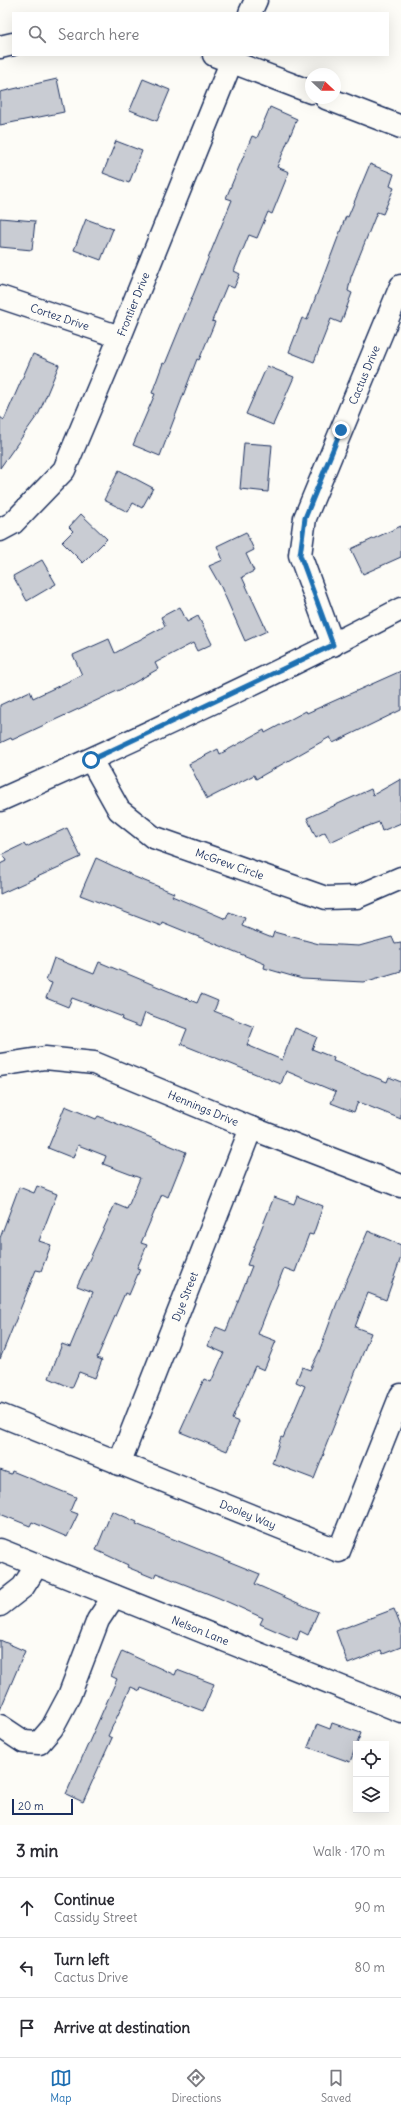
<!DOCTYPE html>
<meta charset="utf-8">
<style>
body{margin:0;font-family:Delius,sans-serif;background:#f2f2f3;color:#2b2b33}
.controls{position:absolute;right:12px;bottom:12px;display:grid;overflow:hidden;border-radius:0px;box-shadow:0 4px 16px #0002}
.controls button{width:36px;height:36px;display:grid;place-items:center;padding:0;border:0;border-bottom:1px solid #e1e1e2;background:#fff;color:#2b2b33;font:20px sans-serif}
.compass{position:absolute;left:305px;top:68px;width:36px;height:36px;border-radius:50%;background:#fff;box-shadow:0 4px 16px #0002;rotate:112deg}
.scale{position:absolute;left:12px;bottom:10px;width:61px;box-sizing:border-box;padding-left:4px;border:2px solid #1b2f5e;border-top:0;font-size:11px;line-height:14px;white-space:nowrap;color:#1b2f5e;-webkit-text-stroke:3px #fdfcf7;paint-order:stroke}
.stop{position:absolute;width:12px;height:12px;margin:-9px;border:3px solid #1f6fb2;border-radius:50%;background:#fff}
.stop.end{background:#1f6fb2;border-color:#fff;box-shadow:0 1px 4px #0008}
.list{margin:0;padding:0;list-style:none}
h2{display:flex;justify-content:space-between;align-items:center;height:52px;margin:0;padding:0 16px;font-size:17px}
h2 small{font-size:13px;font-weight:400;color:#7c7c81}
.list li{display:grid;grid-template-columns:26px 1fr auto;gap:12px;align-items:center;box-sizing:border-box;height:60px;padding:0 16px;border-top:1px solid #e1e1e2}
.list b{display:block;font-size:15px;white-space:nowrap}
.list p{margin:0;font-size:13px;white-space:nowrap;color:#7c7c81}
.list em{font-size:13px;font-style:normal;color:#7c7c81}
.icon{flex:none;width:22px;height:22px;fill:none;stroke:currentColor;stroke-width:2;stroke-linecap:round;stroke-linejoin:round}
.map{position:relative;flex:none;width:401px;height:1825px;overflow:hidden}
.search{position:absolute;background:#fff;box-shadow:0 4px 16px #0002;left:12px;right:12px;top:12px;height:44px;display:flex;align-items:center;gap:10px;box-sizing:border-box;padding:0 14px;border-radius:0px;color:#7c7c81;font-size:15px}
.sheet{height:232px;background:#fff}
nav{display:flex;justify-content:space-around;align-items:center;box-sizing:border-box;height:56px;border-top:1px solid #e1e1e2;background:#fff;font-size:11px;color:#7c7c81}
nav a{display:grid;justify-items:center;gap:2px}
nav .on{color:#1f6fb2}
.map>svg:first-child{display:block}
.building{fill:#c9ccd3;stroke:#1b2f5e}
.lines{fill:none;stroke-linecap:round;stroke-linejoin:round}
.minor-casing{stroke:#1b2f5e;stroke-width:25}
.minor{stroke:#fdfcf7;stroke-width:22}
.route{stroke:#1f6fb2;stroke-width:5}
.labels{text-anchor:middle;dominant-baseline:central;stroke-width:3;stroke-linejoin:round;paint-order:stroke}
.street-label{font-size:11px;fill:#1b2f5e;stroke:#fdfcf7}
</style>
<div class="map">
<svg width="401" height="1825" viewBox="0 0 401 1825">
<rect width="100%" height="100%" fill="#fdfcf7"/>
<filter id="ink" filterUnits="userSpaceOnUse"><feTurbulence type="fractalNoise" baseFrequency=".025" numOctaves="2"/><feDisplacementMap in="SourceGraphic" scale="8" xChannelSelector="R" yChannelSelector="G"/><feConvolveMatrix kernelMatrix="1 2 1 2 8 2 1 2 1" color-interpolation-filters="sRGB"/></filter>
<g filter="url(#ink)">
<g class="building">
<path d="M57,79L64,112L0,125V92Z"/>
<path d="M143,79L170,90L157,121L130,110Z"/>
<path d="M270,107L297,119L277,167L289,172L272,214L268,212L257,238L249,235L234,271L240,274L234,288L227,285L212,321L215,322L199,360L197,359L160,456L133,445L155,394L152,393L163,363L165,364L232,200L226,198L252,136L257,138Z"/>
<path d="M116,141L142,151L129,183L103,173Z"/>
<path d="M370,164L394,174L390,186L394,188L383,214L377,212L351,277L348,291L352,293L341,323L331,319L314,362L289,352L302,318L307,320L346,216L348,217Z"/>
<path d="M0,218L35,221L32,250L0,247Z"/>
<path d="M86,219L113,229L101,260L74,250Z"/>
<path d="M33,354L59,365L39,413L0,468V417L4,420Z"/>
<path d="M267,366L294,377L273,425L246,414Z"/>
<path d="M244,443L272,445L268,492L240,489Z"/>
<path d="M119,470L153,488L142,508L133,503L128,512L104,500Z"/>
<path d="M81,514L107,539L83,563L62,542L73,531L69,527Z"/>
<path d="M401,526V557L363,574L351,549Z"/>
<path d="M246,532L254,550L246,554L254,571L242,577L267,631L245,641L221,587L209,566L223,560L217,546Z"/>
<path d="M42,560L56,584L27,601L13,576Z"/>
<path d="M180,607L187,622L198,616L212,644L197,651L193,643L155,663L158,669L132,684L12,740L11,738L0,743V705L30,691L33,698L82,675L73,655L109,639L115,653L165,626L161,617Z"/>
<path d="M401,671V710L333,743L330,737L256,779L254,775L207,799L189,764L218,749L220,754L264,730L265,733L306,711L307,713Z"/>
<path d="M401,779V823L382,831L379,822L363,828V827L330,842L325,832L316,837L307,818L371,789L373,795Z"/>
<path d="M67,828L81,857L0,894V864L6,861L3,854L24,844L26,847Z"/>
<path d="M96,858L130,874V875L174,893L172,896L226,919L229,912L245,918L242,926L272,938L274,932L319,944L359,946L392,937L395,944L401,943V971L364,982L302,979L264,968L265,964L162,922L161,926L80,895Z"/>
<path d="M54,958L94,974L99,962L197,1003L201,994L218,1001L214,1011L254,1027L247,1045L282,1060L295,1028L317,1037L312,1049L334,1058L333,1061L387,1082L389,1077L401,1082V1119L358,1102L354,1112L331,1103L336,1092L286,1071L281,1084L181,1044L187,1029L145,1013L140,1027L122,1020L123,1017L72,998L68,1007L46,998L52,983L46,981Z"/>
<path d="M65,1106L96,1119L98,1116L186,1152L168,1197L162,1194L141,1243L147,1245L137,1268L140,1269L129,1295L125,1293L97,1358L102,1360L95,1378L79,1372L72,1388L49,1378L62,1344L70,1347L93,1292L77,1286L115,1204L127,1209L140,1178L103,1164L106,1156L78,1145L73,1158L48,1148Z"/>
<path d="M37,1186L57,1194L39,1241L51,1245L41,1271L36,1270L0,1359V1238L19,1187L34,1193Z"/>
<path d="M297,1196L323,1206L313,1235L309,1234L295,1272L284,1268L258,1334L276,1341L264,1370L255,1366L232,1419L239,1422L227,1451L180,1432L204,1379L211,1382L224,1353L208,1346L216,1327L226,1331L252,1266L247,1265L274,1197L294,1204Z"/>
<path d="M368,1231L401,1245V1257L386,1300L368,1293L355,1327L371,1333L323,1453L324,1454L314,1479L272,1463L281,1437L283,1438L305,1386L296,1382L302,1367L310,1370L319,1352L338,1300Z"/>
<path d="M0,1470L11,1474L12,1471L76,1497L70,1511L78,1514L67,1537L32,1522L30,1526L0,1514Z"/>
<path d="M112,1511L137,1522L136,1524L260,1574L255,1584L318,1612L308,1635L300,1631L297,1640L260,1624L263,1618L219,1598L156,1573L154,1578L127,1567L128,1565L96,1550Z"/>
<path d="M394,1609L401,1627V1647L383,1654L381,1651L348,1664L336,1631Z"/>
<path d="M0,1640L25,1651L0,1710Z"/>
<path d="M122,1651L175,1675L177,1670L214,1684L203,1711L141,1688L140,1691L131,1687L108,1736L112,1738L83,1802L66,1794L117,1679L111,1676Z"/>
<path d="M332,1723L361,1733L350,1762L308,1747L317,1724L330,1729Z"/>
</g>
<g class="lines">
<g class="minor-casing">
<g id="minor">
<path d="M250,13L256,0"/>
<path d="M0,47L13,44"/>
<path d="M214,55L311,92"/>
<path d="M326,98L401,127"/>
<path id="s1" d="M0,297L120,337"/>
<path id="s2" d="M0,530L13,523L64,470L120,337L234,55"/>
<path id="s3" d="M333,645L300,555L305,518L401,286"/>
<path id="s4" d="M91,760L119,810L153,837L326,898L357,897L401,878"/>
<path d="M0,800C135,740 270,678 401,609"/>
<path id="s5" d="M0,1065L45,1058L94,1063L251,1128L401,1186"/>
<path id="s6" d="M0,1415L339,1551L401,1395"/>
<path id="s7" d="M119,1464L251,1128"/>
<path id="s8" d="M0,1550L401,1711"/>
<path d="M0,1605L23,1587L37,1565"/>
<path d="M0,1726L24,1742L39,1743L52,1728L69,1696L98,1620L114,1596"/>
</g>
</g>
<use href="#minor" class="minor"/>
</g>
</g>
<g class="lines" filter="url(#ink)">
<path class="route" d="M91,760L333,645L300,555L305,518L341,430"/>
</g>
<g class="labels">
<g class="street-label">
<text stroke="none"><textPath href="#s2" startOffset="268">Frontier Drive</textPath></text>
<text stroke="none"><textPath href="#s1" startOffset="63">Cortez Drive</textPath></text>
<text stroke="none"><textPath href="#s3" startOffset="288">Cactus Drive</textPath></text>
<text stroke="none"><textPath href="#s4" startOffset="182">McGrew Circle</textPath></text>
<text stroke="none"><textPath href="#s5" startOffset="213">Hennings Drive</textPath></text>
<text stroke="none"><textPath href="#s7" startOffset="180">Dye Street</textPath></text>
<text stroke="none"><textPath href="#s6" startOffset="267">Dooley Way</textPath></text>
<text stroke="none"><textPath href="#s8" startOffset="216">Nelson Lane</textPath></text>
</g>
</g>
</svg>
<div class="controls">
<button><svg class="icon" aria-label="locate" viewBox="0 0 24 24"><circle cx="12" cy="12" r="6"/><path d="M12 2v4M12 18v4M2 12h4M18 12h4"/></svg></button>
<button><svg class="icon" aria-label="layers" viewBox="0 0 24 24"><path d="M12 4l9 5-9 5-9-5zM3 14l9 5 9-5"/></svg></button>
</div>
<svg class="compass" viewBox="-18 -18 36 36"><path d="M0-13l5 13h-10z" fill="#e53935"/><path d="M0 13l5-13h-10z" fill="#7c7c81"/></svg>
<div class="scale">20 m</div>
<div class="stop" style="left:91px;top:760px"></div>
<div class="stop end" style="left:341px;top:430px"></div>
<div class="search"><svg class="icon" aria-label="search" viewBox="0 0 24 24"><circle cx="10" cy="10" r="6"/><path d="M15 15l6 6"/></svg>Search here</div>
</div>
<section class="sheet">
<h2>3 min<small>Walk · 170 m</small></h2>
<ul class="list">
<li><svg class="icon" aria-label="ahead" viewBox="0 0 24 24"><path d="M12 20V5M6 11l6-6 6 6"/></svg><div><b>Continue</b><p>Cassidy Street</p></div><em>90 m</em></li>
<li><svg class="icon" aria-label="left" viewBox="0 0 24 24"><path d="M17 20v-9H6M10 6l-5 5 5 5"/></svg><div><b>Turn left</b><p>Cactus Drive</p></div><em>80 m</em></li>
<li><svg class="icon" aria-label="arrive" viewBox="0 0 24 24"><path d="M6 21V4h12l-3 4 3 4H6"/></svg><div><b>Arrive at destination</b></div></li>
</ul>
</section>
<nav>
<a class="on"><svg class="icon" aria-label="map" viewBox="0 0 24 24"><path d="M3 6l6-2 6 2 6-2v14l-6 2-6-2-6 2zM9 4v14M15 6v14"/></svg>Map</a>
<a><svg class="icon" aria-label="directions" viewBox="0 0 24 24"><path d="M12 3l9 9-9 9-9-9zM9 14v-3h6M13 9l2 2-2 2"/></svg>Directions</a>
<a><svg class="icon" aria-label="saved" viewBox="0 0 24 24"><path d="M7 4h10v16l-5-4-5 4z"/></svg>Saved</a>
</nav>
